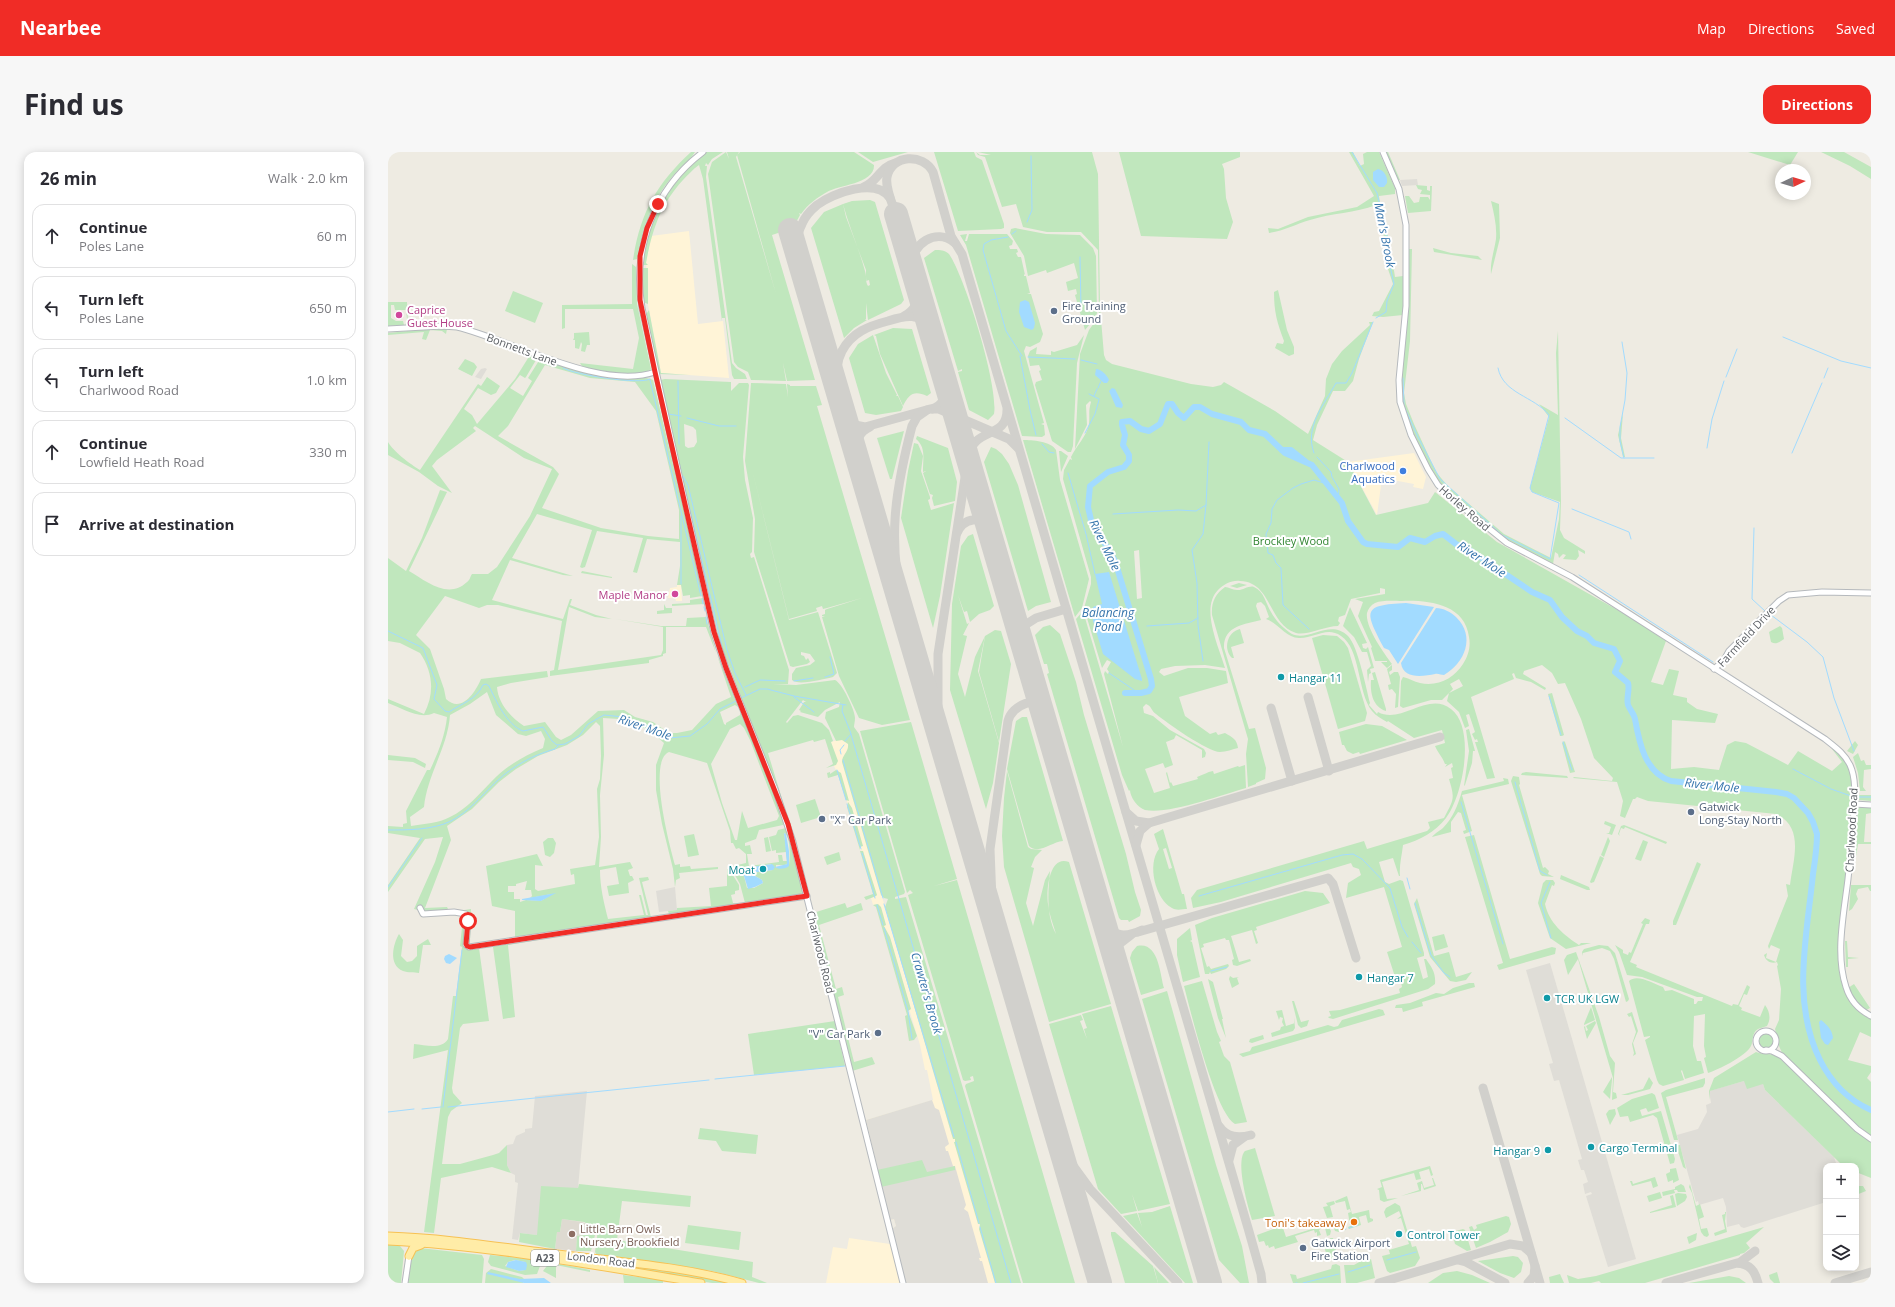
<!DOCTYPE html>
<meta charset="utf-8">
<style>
body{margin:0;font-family:"Open Sans",sans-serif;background:#f7f7f7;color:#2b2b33}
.controls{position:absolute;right:12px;bottom:12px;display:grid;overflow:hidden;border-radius:8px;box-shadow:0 2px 10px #0003}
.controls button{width:36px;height:36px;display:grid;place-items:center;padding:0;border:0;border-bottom:1px solid #e1e1e2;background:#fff;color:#2b2b33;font:20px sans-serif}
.compass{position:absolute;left:1387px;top:12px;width:36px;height:36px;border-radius:50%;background:#fff;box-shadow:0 2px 10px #0003;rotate:86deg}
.stop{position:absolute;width:12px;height:12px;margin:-9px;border:3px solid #f02c26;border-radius:50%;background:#fff}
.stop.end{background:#f02c26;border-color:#fff;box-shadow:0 1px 4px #0008}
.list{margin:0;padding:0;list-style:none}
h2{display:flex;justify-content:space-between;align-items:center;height:52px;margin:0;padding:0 16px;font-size:17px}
h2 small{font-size:13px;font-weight:400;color:#7c7c81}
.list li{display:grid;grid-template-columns:26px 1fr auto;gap:12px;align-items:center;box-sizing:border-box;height:64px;margin:0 8px 8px;padding:0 8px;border:1px solid #e1e1e2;border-radius:12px}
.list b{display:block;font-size:15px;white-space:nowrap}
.list p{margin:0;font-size:13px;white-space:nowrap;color:#7c7c81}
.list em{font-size:13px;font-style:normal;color:#7c7c81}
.icon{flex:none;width:22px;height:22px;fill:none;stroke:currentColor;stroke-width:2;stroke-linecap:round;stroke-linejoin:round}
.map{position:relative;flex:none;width:1483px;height:1131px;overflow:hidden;border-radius:12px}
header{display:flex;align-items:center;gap:24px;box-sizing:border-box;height:56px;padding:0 20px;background:#f02c26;color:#fff}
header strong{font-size:19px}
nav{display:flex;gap:22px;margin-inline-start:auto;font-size:14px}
.intro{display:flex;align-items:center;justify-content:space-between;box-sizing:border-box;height:96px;padding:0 24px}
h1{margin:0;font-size:28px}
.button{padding:10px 18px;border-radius:12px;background:#f02c26;color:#fff;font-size:14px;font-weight:700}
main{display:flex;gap:24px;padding:0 24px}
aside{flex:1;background:#fff;border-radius:12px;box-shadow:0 2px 10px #0003}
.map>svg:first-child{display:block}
.commercial{fill:#fff4d7}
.industrial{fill:#dfddd7}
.education{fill:#dedad1}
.green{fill:#c0e7bd;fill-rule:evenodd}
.water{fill:#a2dbff}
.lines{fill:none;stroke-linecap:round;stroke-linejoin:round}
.stream{stroke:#a2dbff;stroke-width:1}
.river{stroke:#a2dbff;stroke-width:6}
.taxiway{stroke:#d1d0cc;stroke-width:9}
.runway{stroke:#d1d0cc;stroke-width:24}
.minor-casing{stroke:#b5b9bd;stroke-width:7}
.major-casing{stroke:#f7c153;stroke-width:9}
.minor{stroke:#fff;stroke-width:5}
.major{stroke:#ffeca7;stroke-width:7}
.route{stroke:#f02c26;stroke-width:5}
.service-dot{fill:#5c6f8a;stroke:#fff;stroke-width:1.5}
.hotel-dot{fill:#d1479c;stroke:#fff;stroke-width:1.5}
.shop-dot{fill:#3f7fe0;stroke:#fff;stroke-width:1.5}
.culture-dot{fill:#0f9aa8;stroke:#fff;stroke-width:1.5}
.food-dot{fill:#e8710a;stroke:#fff;stroke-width:1.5}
.education-dot{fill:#8d6e63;stroke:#fff;stroke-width:1.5}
.labels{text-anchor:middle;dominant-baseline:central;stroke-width:4;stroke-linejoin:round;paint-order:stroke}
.shield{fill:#fff;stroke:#8c8f92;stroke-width:1}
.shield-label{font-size:10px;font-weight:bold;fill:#5b5f64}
.service-label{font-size:11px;fill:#4e5e75;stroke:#fff;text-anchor:start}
.hotel-label{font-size:11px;fill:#b23c85;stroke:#fff;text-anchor:start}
.street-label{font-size:11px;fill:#5b5f64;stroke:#fff}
.shop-label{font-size:11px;fill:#366cbe;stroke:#fff;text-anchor:end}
.park-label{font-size:11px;fill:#318531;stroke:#fff}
.culture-label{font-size:11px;fill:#0d838f;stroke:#fff;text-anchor:start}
.food-label{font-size:11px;fill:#c56008;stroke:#fff;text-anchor:end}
.education-label{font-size:11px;fill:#785e54;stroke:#fff;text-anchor:start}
.water-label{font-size:12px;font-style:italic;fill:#3876ad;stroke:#fff}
</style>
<header>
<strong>Nearbee</strong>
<nav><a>Map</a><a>Directions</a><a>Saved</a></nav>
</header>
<div class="intro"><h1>Find us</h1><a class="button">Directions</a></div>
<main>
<aside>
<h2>26 min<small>Walk · 2.0 km</small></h2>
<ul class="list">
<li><svg class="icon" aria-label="ahead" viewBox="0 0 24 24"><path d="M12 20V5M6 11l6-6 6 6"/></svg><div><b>Continue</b><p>Poles Lane</p></div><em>60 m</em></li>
<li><svg class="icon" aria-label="left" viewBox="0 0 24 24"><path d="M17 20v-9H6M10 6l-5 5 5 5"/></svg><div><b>Turn left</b><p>Poles Lane</p></div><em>650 m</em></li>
<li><svg class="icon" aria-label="left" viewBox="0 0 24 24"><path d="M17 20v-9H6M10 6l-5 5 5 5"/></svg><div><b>Turn left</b><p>Charlwood Road</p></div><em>1.0 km</em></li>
<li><svg class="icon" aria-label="ahead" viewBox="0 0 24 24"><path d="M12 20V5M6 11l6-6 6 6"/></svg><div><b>Continue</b><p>Lowfield Heath Road</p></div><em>330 m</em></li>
<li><svg class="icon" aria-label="arrive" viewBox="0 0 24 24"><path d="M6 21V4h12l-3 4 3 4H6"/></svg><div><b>Arrive at destination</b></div></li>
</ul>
</aside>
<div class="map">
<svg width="1483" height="1131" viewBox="0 0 1483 1131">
<rect width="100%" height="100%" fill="#eeebe2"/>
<g class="commercial">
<path d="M301,79L310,172L335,169L341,226L273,221L260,153L258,111L263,84Z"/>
<path d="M1026,301L1038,325L1035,337L1025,335L1026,332L994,326L989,363L960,310Z"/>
<path d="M293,432L294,449H288L287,446H280L282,436L289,435V433Z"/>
<path d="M452,587L457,588L461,593L493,741L564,984L567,986L607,1131H438L445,1095L459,1097L461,1086L502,1092L508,1090L504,1077L508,1074L506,1067L502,1068L478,968L545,948L539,918H537L532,893L489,752L485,753L483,746L488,744L475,699L472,698L451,619L448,618L446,614L443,590Z"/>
</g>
<g class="industrial">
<path d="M1029,27L1030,33L1014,34L1012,28Z"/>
<path d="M97,216L99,217L93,227L87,225L93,217Z"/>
<path d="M287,735L289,758L271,760L268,739Z"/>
<path d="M1162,811L1248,1107L1220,1115L1198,1044L1204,1042L1203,1040L1197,1042L1195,1032L1200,1030L1196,1018H1193L1190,1008L1194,1007L1171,928L1166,929L1161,912L1165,911L1138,818Z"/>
<path d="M1356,929L1375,932L1377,938L1446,1005L1449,1014H1438V1050L1356,1076L1353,1075L1351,1072L1339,1075L1338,1055L1335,1046L1311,1053L1310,1049L1308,1050L1289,983L1310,977L1319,960L1318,953L1323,951L1321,939Z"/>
<path d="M199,939L190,1036L149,1083L132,1081L130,1088L124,1087L130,1031L127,1030V1023L123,1021L119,1013V993L125,992L128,984L137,980V977L144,976L147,944Z"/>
<path d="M544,948L547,956L551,958L561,992L557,995L558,999H560L565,1014H567L578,1053L576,1057L580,1060L593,1106H591L592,1109H594L600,1131H518L504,1077L508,1074L506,1067L502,1068L478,968Z"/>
</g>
<path class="education" d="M174,1067L194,1070L205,1075L203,1080L198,1083L189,1084L188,1099L167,1097L169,1080H172Z"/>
<g class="green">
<path d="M303,0H307C302,9 291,16 284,25C264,48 254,77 249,107L245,108C252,62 268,32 303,0Z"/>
<path d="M318,0H335L324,7L320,13L318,11L317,14H319L318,25L344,211L348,216L357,222L359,227H346L344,223L337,166H334V169L315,27L311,13C305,17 300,23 295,28C272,53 264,79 258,111L260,113H253C261,67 280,29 318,0Z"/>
<path d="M338,0L341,7L339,0H351L348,5L388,142L349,3L352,0H413L421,30L413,0H466L486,13C487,32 450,33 439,40C430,45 420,52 413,62L411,61L412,63L405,76L384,83L427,228L399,229L395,211L398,229L363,228L360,220L350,215L346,210L320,22L324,10Z"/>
<path d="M470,0H520L485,10Z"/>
<path d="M546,0H586L588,5L594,8L616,72V76L613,77L570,79Z"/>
<path d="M588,0L592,3H603L590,0H704L710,22L712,155L716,203L718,208L724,212L803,232L825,235L833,233L836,230L887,259L920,282L937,244L938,227L944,212L954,199L982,173L981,170H985L971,207L965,229L957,239H945L929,273L925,288L960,310L988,363L1040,351L1047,340L1109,390L1242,465L1278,489L1263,530L1275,533L1281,517L1291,519L1285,543L1299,546V550L1309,557L1330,562L1327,571L1284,568L1283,617L1306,615L1331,618L1339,593L1347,589L1358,591L1400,613L1410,599L1444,619L1454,610L1444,597L1446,596C1455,604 1462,615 1464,627C1465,634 1464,644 1463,651C1462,675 1460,700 1458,724C1454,765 1433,845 1483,867V885L1472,880L1460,908L1483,914V920L1479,926L1483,930V984L1468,973L1395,903L1391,894L1387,877L1391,868L1393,837L1389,814L1390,813L1389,810C1384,812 1378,810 1376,803L1379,801L1378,806L1388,810L1392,797L1383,793L1381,797L1380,794L1400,744L1398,732L1402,733C1405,708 1417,675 1388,662L1260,649L1249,645L1247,647H1245L1237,666L1232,664L1235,649L1229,630L1185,626L1186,625L1224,629L1225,626L1206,606L1193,567L1177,531L1170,532L1164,521L1154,513L1136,519L1135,522L1158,536L1157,538L1143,530L1128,526L1126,521L1124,522L1126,527L1083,545L1107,626L1099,627L1087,590H1090L1089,587L1087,588L1084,582L1087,580L1081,562L1078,563L1081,574L1077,576L1071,560L1059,549L1061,541L1075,534L1071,527L1062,532L1065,537L1054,548H1043L1015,556L1012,554L1013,529L1015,525C1021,526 1026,530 1032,531C1050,535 1066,526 1075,512C1080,504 1083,495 1081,485C1077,452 1040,448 1014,449C1006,449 994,448 987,451C983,453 980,457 979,461C977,475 996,501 1004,512L999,516L993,510H999V509H987L983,496L984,495L970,464L975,450L967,447L997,442V437L992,436V441L963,447L957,463L951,465L950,469L952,471L950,474C937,474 918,484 908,481C880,472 884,430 852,429C844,428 836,432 830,438C812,456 831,495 837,516L817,513L787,514L773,517L771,520L776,524L800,516H819L838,519L840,531L791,545L797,564L822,582L828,580L830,583L837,581C844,585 849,587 850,596C845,597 838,600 832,600C820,600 779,571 768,562C763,559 764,554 758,552L755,555L756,561L765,564L782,578L816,597L818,601L817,605L814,606V598L788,583L786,587L778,590L785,613L777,616L775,611L757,617L766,641L782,636L778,621L779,620L782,631L783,630L785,634L810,627L809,625C815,623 819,620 825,619L826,622L850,614L851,615L857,613L858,636C833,643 780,663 757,658C750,656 742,645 742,638L741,639L734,623L688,467L695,459L735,595L716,522L717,519L720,522L721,520L719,517L723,510L719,508L714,516L696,456L703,432V425L675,327L676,318L682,307L684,308L683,305C688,294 699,284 701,272C702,262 700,260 703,250L702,249L698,253L699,273L687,297L692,202L701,178L711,164L710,98L693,80H659L635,75L628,52L614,55L597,5L590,3ZM751,398L754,446L749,447L746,399Z"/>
<path d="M731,0H852V5L834,12L836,17L838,46L845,70L839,87L753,84Z"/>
<path d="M961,0H965L972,14L976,12L975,2L979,0H991L1007,36V42L991,44L995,69L1001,87L1007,125L1015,124V163L995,165L984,164L986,160L991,159L1005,132L997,108L998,93L988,53C967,61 944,61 922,68C908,72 896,79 881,81L880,76L890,77L920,65L969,55L986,44Z"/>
<path d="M996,0H1000L1012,28H1010Z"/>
<path d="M1360,0H1410L1402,13Z"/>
<path d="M1433,0H1456L1483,15V27L1462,14Z"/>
<path d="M1028,33L1039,34V38L1042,39V34H1044L1043,59L1020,61L1017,44H1021L1026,51L1031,50L1032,45H1040L1042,48V43L1032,42L1034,38L1030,37Z"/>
<path d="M482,48L487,50L516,148L513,152L480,168L478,151V167L477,168H479L466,176L456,186L423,76L436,60L455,52C461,74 471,97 477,119C479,125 477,129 480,134L482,133L481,128L478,129V118L458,65L455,52L464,49Z"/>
<path d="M1103,49L1111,52L1112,86L1103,122C1102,110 1106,100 1108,87C1109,74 1106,62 1103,49Z"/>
<path d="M627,76L658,82L692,83L705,96L708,104L709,161L707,166L697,178L687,143L689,142L688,137L680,139L678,130L690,126L686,111L659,121L658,118L640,124L636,104L622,81L623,77Z"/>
<path d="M579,82L577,89H579L581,82H619L625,89L624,93L621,94L622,97H629L630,100L628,101L630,105H633L637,123L636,122V124H638L642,141L639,142H643L655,182L652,190L642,195L638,194L636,199L656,271L653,272L656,273L657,283L654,285L634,284L578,93L572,83Z"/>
<path d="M1045,96L1063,101L1090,104L1094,108L1046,100Z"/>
<path d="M1020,97H1024L1022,189L1016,241L1018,252L1026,272L1048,320L1059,333L1116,382L1163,406L1171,367L1172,350L1144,340L1142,336L1161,265L1151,252L1170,263L1168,201L1170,179L1173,349L1172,378L1176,386L1197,399V402L1190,398L1191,404L1188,408L1175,407L1178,403L1175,402L1171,406L1170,402L1167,400L1165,412L1120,390L1057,339L1037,310L1014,257L1013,226L1019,177Z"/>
<path d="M547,98C552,98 557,98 561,102C577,125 611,235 606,262L600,268L581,258L570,220L574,219V217L570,219L536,106Z"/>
<path d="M244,112L248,115L249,152L263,217C253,226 207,219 194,214L192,211L245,217L251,186L245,157H177V176L174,177V153L244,152Z"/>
<path d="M253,116H260V152L255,150Z"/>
<path d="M890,138L899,178L906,195V202L901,204L887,196L889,191L895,192L896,189C889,170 886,160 886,140Z"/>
<path d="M125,139L155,151L147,171L117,159Z"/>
<path d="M0,150H19L20,173H17L19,167L18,158H7L6,153H3V166L8,169H15L16,173L0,174Z"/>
<path d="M261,158L273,221L302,223L270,222L257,164Z"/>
<path d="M505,176L524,177L543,241L539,244C526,238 521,242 515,254L492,202L488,184L486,183Z"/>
<path d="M39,177H59L58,182L54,179L42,178L38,188L34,187L36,180L0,183V181Z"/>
<path d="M201,180L202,193H199L197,200L193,199L194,192L193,190L191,197L187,196V188H185L186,186V181Z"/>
<path d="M485,183L498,221L509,243L508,244H510L515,255L513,259L488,263L477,261L461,206L470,192Z"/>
<path d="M696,183L689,211L685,294L683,300H680L664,289L647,233L648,230L654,228L651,219L653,218L651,213L642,214L640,204L642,199L649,195L648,202L663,203V199L666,200L689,193Z"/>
<path d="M142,203L147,205L148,208L138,225L137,226L132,223L122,236L135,244L144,229L140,226L152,207C179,217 207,221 235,225C244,226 257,224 265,228L309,414L314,444L302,446V443L295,444L293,433H289L292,414V390L259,387L249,421L245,420L255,386L209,379L197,415L194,416L192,415L204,378L149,362L124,406L185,424L175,423L122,408L104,448L175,467L182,447H184L182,453L208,463L224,467L207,465L181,455L170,518L273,503L275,498V475L227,467L273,474H298L299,466L318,465L328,501L318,475H278V501L275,502V504L261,508V511L162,524V519L166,518L174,469L110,453H99L91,456L57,444L28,483L42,497L56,537L58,547C74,562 88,539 93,527L159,519L160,525L123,531L109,535C110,551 123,566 136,574L157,570L168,585L173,588L183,583L210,559L236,558L247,565L265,570L281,581H289L304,578L328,552L343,545L329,503L350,555L347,553L332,560L336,572L338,573V571L352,563V560L365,588L396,669L395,673L371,678L368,687L357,691V694L362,693L364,702H359L361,714L391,710L390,703H394L395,709H399L398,700L388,701V698L384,699L381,685L388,683L390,678L398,676L415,740L410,744L357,751L352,732L344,718L346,717L345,714L358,711V702L351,696L348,697L345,691H343L342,679L319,611L281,600C259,609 282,695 287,713L292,712V715L302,714L303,717L330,715V717L291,721L292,726L288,728L287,735L285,717L274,672L268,638V613L276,591L259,576H247L231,567L215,566L216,603L212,643L213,685L211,715L242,710L245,716L240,718L242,724H244L246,728L240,731L241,741L221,744L219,734L231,732L228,715L212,718C212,735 216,751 220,767L256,763L251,743H253L258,763H260L251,726L260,725L261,728L254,730L264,769L120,793L127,865L115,867L105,795L91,796L101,869L75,872L72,876L64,936L65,941L74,951L63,959L60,965L54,1012H72L105,1003L111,1001L119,993V1013L123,1021L104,1015L53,1026L46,1081L36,1080L60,898L25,907L26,892C38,893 53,898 60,887L65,844H68L74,795L72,794L75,766L73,764L55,762L38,765V760L26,757L47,710L55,685L37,687L0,740V733L32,686L0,681V674L15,675V672L19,671L18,659L39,618H42C50,601 57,584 59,565L46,561C31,568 14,556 0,551V547L36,562C47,541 45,520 32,501L12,491L0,489V406L18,419L34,386L52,338L59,340L21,419C38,429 60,448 79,430C82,428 82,425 84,422H100L109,415L142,364L164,317L136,306L87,274L85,276L88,279L49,308L44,314L64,341L50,334L31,320L0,303V290C5,299 22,312 32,318L90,232L93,234L99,225L112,234L108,241L103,243L90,236L76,257L84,263L89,272L127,227ZM157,213L202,226L247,230L268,259L291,358V387L260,384L213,376L154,356L171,322L165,315L110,284L120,274ZM99,540L108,563L130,582L138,584L153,579L157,587L155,596C136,604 118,614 104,629C91,642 79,657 62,665C51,671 36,672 23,674L22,665L36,655C39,623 60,595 62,563L82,552ZM208,570L212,574L213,604L212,627L209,637L211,685L207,713L182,717L183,723L186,722L187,732L150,739L147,737V713L155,714L149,702L98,714L104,754L127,759V786L80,793L82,789L83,757L70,759L60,757L59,755L37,756L63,688L59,674L84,657L111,630L128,617L150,604L179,593L195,583ZM352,572L356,576L362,588L391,664L389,668L360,676L354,659L349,688H347L334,651L323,612L342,577ZM396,681C403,684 402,705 401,713L388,716V713H397L400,711ZM383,712L385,718L362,721L374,728L375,731L366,736H359L356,724V718L359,716ZM139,729L137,738H143L144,744L142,746L164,742L153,749L138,748L132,750V747H126V740H120V734H128V732Z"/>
<path d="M77,207L86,211L89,215L84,224L70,217Z"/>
<path d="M277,227L343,230V239L351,231H360L361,233L355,305L357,328L365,366L364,400L362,402L363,406L366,405L401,518L400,532H385L408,533L447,528C454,531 467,558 467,566C467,570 466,572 466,575L471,582L517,740L516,742L507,745V747L518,745L633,1131H607L591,1077L592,1074V1072H590L566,990H567V987H565L497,755L500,747L496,746L493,743L454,610C454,603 461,600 460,592L454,588L448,589L437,566L438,560L451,555L452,550L437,558L430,565L412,560L413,559L411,558L416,550H418L415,548L398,570L399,571L405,564L410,563L434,571L441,578L445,589L443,590L450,609L448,613L438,616L445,612L437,587L426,590L425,588L380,601L398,660L332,490L272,228ZM296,272L305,275L308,278L309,290L306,295L300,296L297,294Z"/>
<path d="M363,231L398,232L400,245L399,232L402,233V234H428L434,253L429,254L522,568L494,573L471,566L451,524L434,465H437L434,464V463L437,462V458L439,457L455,452L477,528L455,452L474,446L439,456L435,457L434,454L428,456L429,459L401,467L362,309L401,468L430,460L449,521L445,525C436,527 410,534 404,528V522L408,516L422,513L427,509L422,502L413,500V503L416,504L418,508L420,506L422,510L419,512L405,515L402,514L366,400L367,367L357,309Z"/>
<path d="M1235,261L1233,286L1237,305H1235L1230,283Z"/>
<path d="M516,279L504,327H502L489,286Z"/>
<path d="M529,284L560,296L569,330L567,349L546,354L544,346L545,343L542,342L535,321L538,319L535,320V319C535,307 538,295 528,287Z"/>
<path d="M635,288C644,288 663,289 668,298L672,328L701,427L694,456L687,465Z"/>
<path d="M526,291L530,292L535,304L533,319L542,345V347L540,348L543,358L566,351L552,444L545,476L513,366L520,319Z"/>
<path d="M603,295L608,297L614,302L621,312L630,333L663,450L648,454L640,459L596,310Z"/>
<path d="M671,299H673L680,304L673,320Z"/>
<path d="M585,382L606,454L602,458L591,462L590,459L591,462L582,470L579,459L576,460L570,443L579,472L581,471L575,483L579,484L570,522L577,545L587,505L597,484L590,519L611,591L605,631L598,657L562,538L564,452L573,394L580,384L590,446L580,384Z"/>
<path d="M194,419L224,425V426L193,421Z"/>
<path d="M851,431L859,433L849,436L842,434Z"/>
<path d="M837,435C841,435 844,438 849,438C854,439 861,433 866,435C876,439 878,452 883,460C887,468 896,477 904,482C921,490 942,466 960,484C970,494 978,536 982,551L981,553L989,562L990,560C1013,573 1040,539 1063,557C1088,576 1075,644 1058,666C1047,680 1032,688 1015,693C1014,703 1011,713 1012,724H1011L1005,706L991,710L997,730L1001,732L1012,728L1015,729L1036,801V804L1029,806L1035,827L1040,825L1036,807H1038C1044,816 1048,821 1047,832L1040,837L945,867L941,866L940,865L943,864L941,859L952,858L1012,841L1011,837L1014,835L1013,830L1009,831L999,800L1014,795L996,735L958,746L960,731L973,723L971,717L965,715L963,711L833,750L805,756L803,746L809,738L976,689L979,697L1039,679L1042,676L1040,670L1056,666C1066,647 1067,647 1061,627L1065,626L1063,616L1065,615L1064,611L1057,615L1059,612H1057C1054,604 1050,601 1047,594L1057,591L1054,578L1026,586L1000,569L999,570C994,567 988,564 984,559C969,540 973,497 953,484C939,474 927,486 912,486C899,487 890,471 878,467L881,465L877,454L873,450L869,451L868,454L873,468C857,472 835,474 836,496L861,577L867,576L878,616L877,627L868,631V632L860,635L858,602L860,587L824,463C823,451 827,442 837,435Z"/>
<path d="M315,446L316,452L284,454V452L302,451V448Z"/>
<path d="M276,452L278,456H284V461L269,462V459L276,458Z"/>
<path d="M962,455L979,491L974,492L975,496L978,497L980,495L986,516L982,517L983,521L981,522L980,530L979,518L983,514L979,500H974L966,485L955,474Z"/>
<path d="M662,473L672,482L688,530L696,563L738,702L747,740L753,758L752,764L741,770L740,768H733L731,766L659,522L661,521L659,512H656L647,483L655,475Z"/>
<path d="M1392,474L1394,476L1396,487C1392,490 1388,493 1383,490L1381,480Z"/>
<path d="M852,477L856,491L843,495L846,506H844C835,497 839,480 852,477Z"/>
<path d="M607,478L613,479L623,512L611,590L591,520L597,484Z"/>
<path d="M935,483L949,484L956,490L960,496L979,561L977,569L950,577L924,486Z"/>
<path d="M1004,513V518L1001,520L1002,523L1006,520H1010L1012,525L1010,555L1007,556L1008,542L1004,537L1001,538L1000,533L1003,532L999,517Z"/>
<path d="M987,520L998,557V559C985,555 982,541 983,528H986L984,521Z"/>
<path d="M1164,541L1176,583L1174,584H1172L1160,542Z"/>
<path d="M634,565H639L675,689C663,690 651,703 641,694L619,617L628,569Z"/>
<path d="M523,570L569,727L546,734L569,728L687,1131H635L577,934L578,932L586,929L585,924L582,925L583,928L577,929L575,928L520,743L525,741L522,738L519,741L472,579Z"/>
<path d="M978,572L994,574L1019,588L972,602L971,600L965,602L959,599L956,593H954L951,580Z"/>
<path d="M1081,577L1087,599H1085L1084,611L1077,633L1076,634L1081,599L1078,578Z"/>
<path d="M1176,589L1177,590L1187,620L1182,621L1174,591Z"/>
<path d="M1467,589L1470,593L1465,602L1459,599Z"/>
<path d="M1470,601L1473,609L1476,608L1478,613H1483V617L1476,618L1475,635L1478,639H1472L1470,621L1465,605Z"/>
<path d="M0,603L27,606L38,612L37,616L25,610L0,608Z"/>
<path d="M448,618L453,621L461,649L458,648L450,623L440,626L439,621L442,620V622Z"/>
<path d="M619,619L640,695L643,697L654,698L647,705L643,715L646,716L638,751L645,774L657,728L662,719C660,741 658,763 668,782C665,772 661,762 660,752C658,739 661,702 681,710L723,852L661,870L616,715L614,684L616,646Z"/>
<path d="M1138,620L1179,624L1180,626L1133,623L1134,621Z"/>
<path d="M1125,624L1131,625L1132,632L1131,633L1155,716L1157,715L1161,719L1160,722L1166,725L1154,724L1152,722L1123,629Z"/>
<path d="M1115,626L1120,627L1121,632L1074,643L1084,679L1076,682L1075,679L1078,678L1073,661L1070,660L1063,670V680L1044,685C1046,682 1054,677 1055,676C1065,666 1070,653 1074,639L1116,629Z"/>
<path d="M1471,643H1483V649L1471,648Z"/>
<path d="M427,647L433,665L413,671L408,653Z"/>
<path d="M460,650L464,656L475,694L472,695V698L459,655Z"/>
<path d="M1470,655L1483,656V661L1478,662L1476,690H1483V692H1470L1468,705L1466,707Z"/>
<path d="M1217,669L1228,673L1224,683L1218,681H1221L1223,675L1216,672Z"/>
<path d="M1236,673L1279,690L1278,692L1237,675L1236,677L1233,676L1231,682L1232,684L1230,682L1233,674Z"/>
<path d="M775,677L794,742H796L799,757C795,757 788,759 784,756C767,747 759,712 771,697L766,682ZM778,696L784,716L781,717L775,697Z"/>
<path d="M306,682L311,703L300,705L296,684Z"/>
<path d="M1086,683L1122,807L1164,795L1168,796L1167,802L1111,818L1109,813L1115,811L1077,685Z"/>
<path d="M380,685L383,699L378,700L376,686Z"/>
<path d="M1220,685L1222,689L1216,705L1213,703Z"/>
<path d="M160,686H165L168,691L166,701L162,705L157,703L155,690Z"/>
<path d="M1255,688L1260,690L1253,709L1247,707Z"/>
<path d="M472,699H475L489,743L488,744L478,748L476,745L485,742Z"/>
<path d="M451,700L453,708L439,713L436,705Z"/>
<path d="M1212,704L1216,706L1206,730L1203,731L1202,730Z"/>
<path d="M1309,710L1313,712L1288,773H1285V769Z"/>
<path d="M339,717H341L351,733V738L347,739V742L343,743L345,751L353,752L281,762L280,759L289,758V756L323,754L321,736L339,734Z"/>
<path d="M1173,723L1201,735L1202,738H1199L1172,727Z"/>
<path d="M1158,728H1165L1167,731L1166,734L1164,733L1157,752C1161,771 1176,783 1191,793L1193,791H1203L1178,797L1162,786L1150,751L1155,731Z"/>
<path d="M1463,733H1483V739H1482L1480,735L1470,737L1468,742L1470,747L1464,757L1461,759Z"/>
<path d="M917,739L935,741L942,751L868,775L869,778L866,779L870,791L868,792L864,778L843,784L851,810L862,807L863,809L849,814L845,813L844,808L846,807L841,788H838L837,786L815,792L816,795L813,796L819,815L821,814L823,817L840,812L841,814L838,817L823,822L822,820L821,822H817L807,773L824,766Z"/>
<path d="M1029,746L1046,804L1061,800L1068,825L1084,820L1078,828L1068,830L1062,829L1042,805L1026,752Z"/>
<path d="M457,751L459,756L473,751L475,758L431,773L448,837L454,835L456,843L450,845L466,910L484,905L487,912L464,919L425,761Z"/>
<path d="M490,752L493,755L498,773L496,774L502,785L523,857L520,859L529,884L526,888L521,889L517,864L519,863L488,755L485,753Z"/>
<path d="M1257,766L1262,768L1261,772H1258L1242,810L1249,813L1248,815L1344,854L1345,852L1350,853L1359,833L1362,835L1359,843L1356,842L1351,854L1354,856L1353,858L1372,865L1377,853C1382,860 1383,867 1379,874C1376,875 1373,876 1370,877C1362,882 1367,891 1361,897C1353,906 1332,917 1320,921L1316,906L1318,905L1316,894L1317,862L1306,864L1305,894L1309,909H1313L1316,921L1297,927L1294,918L1293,919L1296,928L1275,934L1271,932L1269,928L1257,888L1262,885V884L1256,885L1241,829C1249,821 1266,832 1275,835L1277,839L1284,838L1306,847V852H1308L1310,849H1314L1315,845H1309L1254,825L1239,823L1231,800L1227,793L1235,798V801L1240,803L1241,800L1243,801L1255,772L1253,771Z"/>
<path d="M802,776L804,788L802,789L804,790L812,825L795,830L789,803V787Z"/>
<path d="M11,782L15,788L13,804L19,810L24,809L29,804V794L40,787L43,793H35L31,821C26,820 20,821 15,819C0,813 5,792 11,782Z"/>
<path d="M1056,782L1060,795L1047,799L1044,785Z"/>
<path d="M1457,789H1459L1460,805L1471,806L1460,807V815H1458Z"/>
<path d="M1211,793L1220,794L1227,801L1241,847L1240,849L1238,850L1226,807L1222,799L1214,796L1195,801V804L1194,800L1196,797Z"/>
<path d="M749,794C771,789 772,823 776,836L753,843L742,806L744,800Z"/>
<path d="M1188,800L1211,865L1222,904L1227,911L1225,940L1228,941L1229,946L1224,948L1225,926L1190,807L1180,823L1176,808L1179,803Z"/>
<path d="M842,824L845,826L851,825L849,826L851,832L844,836L841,827Z"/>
<path d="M820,827L825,830L835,867H834L838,886L830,866Z"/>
<path d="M814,829L829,880L833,889L831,890L836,904L842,910L859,970L847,972C827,960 803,861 796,834Z"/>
<path d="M1081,831H1086L1087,835L1034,850L1035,854L1015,860L1014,856H1007L1008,853L1022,851L1048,841L1056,842L1065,836Z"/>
<path d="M1466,832L1482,856L1476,859L1465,846L1460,836Z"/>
<path d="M779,839L828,1013L854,1094L861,1131H852L831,1108L754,847Z"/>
<path d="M904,849H906L913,870L921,868L919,874L913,876L910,873Z"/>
<path d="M723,854L782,1052L750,1059L744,1042L749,1059L733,1062L710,1037L661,872L693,863L695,868L692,869L699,887L696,877L699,876L694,862Z"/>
<path d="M1203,855L1207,868L1196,873V872Z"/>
<path d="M991,857L995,858L997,863L855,905L851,902L862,899L864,895L940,873L946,875L950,874L954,868Z"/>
<path d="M894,858L898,874L907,871L906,865L907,876L905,879L884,885L883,881L892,878L893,875L896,874L894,870L895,866L892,865L891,868L888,859Z"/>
<path d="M1244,860L1250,879L1245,891L1248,902L1245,904L1246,901L1244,892L1248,880L1243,864L1241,865L1239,862Z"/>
<path d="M447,869L457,914L366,923L360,882Z"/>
<path d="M1207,869L1208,871L1199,887L1196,875L1197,874L1198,879L1200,878L1198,874Z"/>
<circle cx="1378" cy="889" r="8"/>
<path d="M875,883L876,887L864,891L861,890L862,887Z"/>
<path d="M1368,900C1376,903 1383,901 1391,904L1483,989V1026L1468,1020V1014H1456L1452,1011L1377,938L1375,932L1359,937L1356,929L1322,939V948L1321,939L1326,926Z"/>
<path d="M1224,925V928L1222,947L1215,940Z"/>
<path d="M1261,925L1265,931L1262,937L1240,943H1233L1255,937Z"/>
<path d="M1317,926V931L1315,935L1278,945L1290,988H1286L1273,941L1278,938Z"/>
<path d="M1264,941L1267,943L1271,956L1260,960L1258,956L1252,958L1254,964L1273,959L1287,1007L1286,1011L1282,1012L1269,966L1265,963L1242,970L1240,964L1232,965L1229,956L1244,947Z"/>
<path d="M1227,957L1228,962L1222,973L1218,962L1221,958Z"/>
<path d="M312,976L370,983L368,1002L334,999L328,989L310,987Z"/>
<path d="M1288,993H1292L1298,1017L1295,1015Z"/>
<path d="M867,996L887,1064L864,1068C860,1056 847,1009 857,999Z"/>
<path d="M534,1008L539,1020L567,1014V1018L493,1035L489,1018Z"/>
<path d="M1042,1014L1045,1023L1043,1024L1041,1017L1031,1020L1033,1027L1028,1028L1026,1021L994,1030L999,1047L1010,1046L996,1050L992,1048L991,1038L989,1037L994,1035L992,1028Z"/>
<path d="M1288,1016L1291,1028L1285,1031V1028L1280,1030L1278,1022L1282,1020V1017Z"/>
<path d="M1267,1025L1270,1034L1265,1036L1263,1029L1244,1034L1242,1029H1244L1245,1032Z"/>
<path d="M1044,1026H1045L1048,1034L1036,1038L1034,1032H1033V1039L1013,1044L1031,1038L1029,1031L1034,1029L1036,1036L1046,1033Z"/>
<path d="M191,1032L303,1044L302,1055L234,1049L229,1088L365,1110L364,1125L379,1131H371L324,1119L209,1103L207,1100L210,1077L196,1070L174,1067L172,1080H169L167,1097L131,1090L132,1081L149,1083L153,1034L190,1036Z"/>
<path d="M1293,1032L1296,1034L1298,1040H1290L1289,1038H1286L1287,1041L1275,1044L1274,1040L1287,1037V1035Z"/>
<path d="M1302,1032L1308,1054L1312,1052L1316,1065L1311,1067L1313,1077L1319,1076L1321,1083L1319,1085L1316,1084L1313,1080L1304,1041L1301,1035Z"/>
<path d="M1470,1034H1475L1478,1039L1468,1043V1038L1471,1037Z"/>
<path d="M1272,1040L1274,1046L1261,1050L1259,1044Z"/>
<path d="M1290,1041L1298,1042L1299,1045L1297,1049L1289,1054L1287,1042Z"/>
<path d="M1285,1043L1288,1055L1262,1061V1060L1284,1053L1282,1044Z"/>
<path d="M959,1044L964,1062L981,1058L982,1066L985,1067V1069L980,1071L978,1063L971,1065L973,1073L961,1077L960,1075L969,1071V1069L962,1073L960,1061L963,1060L962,1057L959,1058L957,1049L948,1051L947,1049Z"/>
<path d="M946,1049L947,1052L942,1054L945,1065L939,1066L935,1055L940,1054L938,1051Z"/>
<path d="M1007,1051L1012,1054L1024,1095L1028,1094L1032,1106L1027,1114L1002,1121L999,1119L994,1104L1002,1102L995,1078L1001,1098L1021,1092L1013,1066L1009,1067L1013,1064L1011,1059L998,1066L996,1060L998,1056Z"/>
<path d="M782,1054L805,1131H797L735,1064L749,1061L754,1075L750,1061L764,1060Z"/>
<path d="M1337,1060H1338L1337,1069L1339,1080L1327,1084L1326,1081L1337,1077L1334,1063L1337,1062Z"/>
<path d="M1118,1064L1121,1065L1123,1072L1120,1080L1102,1090L1088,1096L1081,1075L1084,1074L1086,1078L1089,1076L1088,1073Z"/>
<path d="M950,1067L951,1072H955L958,1078L953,1079L951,1076V1080L947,1079L943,1070Z"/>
<path d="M300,1073L353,1080L351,1098L297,1091Z"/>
<path d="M937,1073L940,1074L943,1079L942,1083L939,1084L937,1076H934L931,1078L933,1083L929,1084V1080L927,1081L926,1078L907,1084L910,1090L887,1097L886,1094L881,1096L880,1093L878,1094L876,1089L871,1090L869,1083L891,1075L892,1077L895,1076L898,1085Z"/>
<path d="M1376,1075L1358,1091L1362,1096L1356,1101L1352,1102V1103L1257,1131H1213L1211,1129L1203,1131H1181L1179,1123L1190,1127L1208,1124Z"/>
<path d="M1075,1077L1077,1078L1083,1098L1079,1099L1067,1092L1064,1080Z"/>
<path d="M201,1080H205L207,1083L203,1099H188L189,1084L198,1083Z"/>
<path d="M727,1080L765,1114L770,1131H737L723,1083V1080Z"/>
<path d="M1309,1081L1308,1088L1301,1092L1299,1085Z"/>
<path d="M0,1086L251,1114L345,1131H324L213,1113Z"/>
<path d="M942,1086H945L949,1103L944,1107L939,1104L934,1088L937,1087L940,1097L945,1096Z"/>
<path d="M0,1092L12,1094L16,1099L13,1131H0Z"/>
<path d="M32,1096L94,1103L96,1107L94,1131H19L25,1100Z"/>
<path d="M102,1103L160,1109L152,1114L149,1122L137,1123L103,1114L100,1110ZM127,1108L137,1110V1118L131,1119L117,1114L120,1110Z"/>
<path d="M1125,1104L1130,1105L1135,1111L1133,1120L1126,1126L1112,1121L1090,1109Z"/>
<path d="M983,1107L987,1126L969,1131H958L956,1113H966L973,1109Z"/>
<path d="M162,1110L202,1118V1120L168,1113V1131V1126L155,1119Z"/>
<path d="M944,1113L948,1112L952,1114L953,1131H905L902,1122L908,1123L909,1127L943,1117Z"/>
<path d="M766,1115L781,1131H770Z"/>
<path d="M103,1117L134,1125L136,1127L135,1131H97L98,1121Z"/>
<path d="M1069,1119L1084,1123L1102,1131H1040L1055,1121Z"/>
<path d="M1389,1120L1392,1131H1386L1382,1127L1381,1123Z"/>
<path d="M1172,1122L1176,1131H1162L1161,1125Z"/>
<path d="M235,1123L275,1128V1131H236Z"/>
<path d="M1341,1124L1351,1126L1358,1131H1301Z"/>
</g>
<g class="water">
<path d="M990,17C996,18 1000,25 999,31L996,35H991L985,28V20Z"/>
<path d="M637,148L641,150L647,171L646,176L644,178L636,175L631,160L632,150Z"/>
<path d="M708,217C713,217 719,223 721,228L719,231H716L707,223Z"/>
<path d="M724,236L727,237L735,253L734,256L728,255L721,239Z"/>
<path d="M721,420L754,527V529L747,527L715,502L705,469V455L714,452L707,422Z"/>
<path d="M1018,451L1046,455L1010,512L1001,498L996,496C977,459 973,453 1018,451Z"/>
<path d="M1048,456C1055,456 1063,460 1068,465C1088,484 1077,511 1056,523C1053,523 1050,521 1047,522C1036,524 1015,528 1013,511Z"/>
<path d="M396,681L398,682L401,699V714C398,717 390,718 387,715L385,718L362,721L374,728L375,731L367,735L360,737L356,724L357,716L384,712L387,715L399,712Z"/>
<path d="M168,741L153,749L134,748V747Z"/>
<path d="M61,802L69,806L62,812L58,811L56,807L57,804Z"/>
<path d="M1433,868C1439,873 1444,877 1445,886L1440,893L1437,892L1433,886L1431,870Z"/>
<path d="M128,1108L138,1110L139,1113L138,1118L131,1119L118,1115L120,1110Z"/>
<path d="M100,1120L132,1127L156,1126L163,1131H136L99,1122Z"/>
</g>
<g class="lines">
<g class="stream">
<path d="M964,0L989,41L1000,89V105L1006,132L999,149L998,160L988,166"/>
<path d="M639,70L644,58L643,4"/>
<path d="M624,82L628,79"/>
<path d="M620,85L603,88L596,92L595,98L618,179L634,204"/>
<path d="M692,105L693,156"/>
<path d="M1395,185L1453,209L1483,216"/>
<path d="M1234,190L1239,221L1237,248L1232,275V289L1236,306"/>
<path d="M632,204L642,258L648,283"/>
<path d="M640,205L687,207"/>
<path d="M693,208L709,212"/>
<path d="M175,216C187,223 253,233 262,227"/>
<path d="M1338,225L1349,197"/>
<path d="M1015,226L1016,254L1030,285L1052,327L1114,383L1162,407L1171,351L1144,340L1142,336L1161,263C1146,244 1115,242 1110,216"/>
<path d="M1436,226L1440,216"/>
<path d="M262,228L313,444"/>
<path d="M290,229L291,292"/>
<path d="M273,230L280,261"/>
<path d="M710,236L713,229"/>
<path d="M701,242L711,247"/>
<path d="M706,244L709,237"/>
<path d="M299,266L331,274H348"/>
<path d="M1177,266L1233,306H1266"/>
<path d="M739,268V269"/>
<path d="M697,281L707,262L711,248"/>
<path d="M285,286L280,262L293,264"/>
<path d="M654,292L661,300L666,301"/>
<path d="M1319,296L1324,267L1336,229"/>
<path d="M926,301C916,275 936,253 948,231H958L964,221L985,170"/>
<path d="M1404,301L1434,231"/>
<path d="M929,305L943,320L944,325L951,337L950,347"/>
<path d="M290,306L334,494"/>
<path d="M680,321L698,382L707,422"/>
<path d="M295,324L300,333L339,498L347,521L358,543"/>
<path d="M1184,357L1241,380L1243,387"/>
<path d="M725,362L790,358L808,359L818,353"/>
<path d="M293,364V432"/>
<path d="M1366,376L1364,447L1377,459"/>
<path d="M1191,423L1325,510"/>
<path d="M314,447L315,452"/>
<path d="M316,455L317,459"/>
<path d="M1383,463L1419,490L1435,505L1446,546L1466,599"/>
<path d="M318,465L319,472"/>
<path d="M759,474L801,471L810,466"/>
<path d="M921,477L895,453L893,416L888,411L885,403L880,401L878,382L883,371L884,357L889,348L905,336L913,332L926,328L939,332"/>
<path d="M0,479L35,496L49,533L46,547L57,559L61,560C74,551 88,548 95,533L98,532L101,534C108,549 119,573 135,579L155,575L164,589L169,593L177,592L191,584L200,572L216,563L235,565L245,573L260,574L271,583L281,586L302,584L319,572L332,557L348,549"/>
<path d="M815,509L810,473L809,431L804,398L815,382L818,353L821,290"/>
<path d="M721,521L746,538"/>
<path d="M437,525L446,522L442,505"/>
<path d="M406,529L425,526"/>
<path d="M357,535L372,528L397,529"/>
<path d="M1161,544L1173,583"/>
<path d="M406,545L426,560"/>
<path d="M353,546L372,537H379L406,544L458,553"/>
<path d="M455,553L454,559L462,579L623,1131"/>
<path d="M457,589L463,582"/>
<path d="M1175,590L1184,618"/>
<path d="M453,602L452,598L456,593"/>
<path d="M455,608L495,746"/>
<path d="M1405,617L1443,637L1463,644"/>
<path d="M449,618L458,648"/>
<path d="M1127,630L1152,719L1159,723"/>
<path d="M1471,645H1483"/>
<path d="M1073,650L1115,792"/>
<path d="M459,652L473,697"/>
<path d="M0,678C20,678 45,678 63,669C81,660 94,643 109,629C125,614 145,603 167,597L170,594"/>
<path d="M474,701L487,746"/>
<path d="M1019,726L1022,737"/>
<path d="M1162,730L1153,751L1163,786"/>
<path d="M0,735L34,686"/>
<path d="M811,744L954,703L965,702L974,707L1002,736L1014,775L1020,785"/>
<path d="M1027,751L1043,803L1056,821L1062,825"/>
<path d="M496,752L566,985"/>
<path d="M489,753L495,773"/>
<path d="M496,776L520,859L524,887"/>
<path d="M1024,790L1033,801"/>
<path d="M823,819L839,815"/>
<path d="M327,927L457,914"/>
<path d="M55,955L74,798"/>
<path d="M60,955L321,928"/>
<path d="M34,957L53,955"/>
<path d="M0,960L26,957"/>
<path d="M568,990L591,1071"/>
<path d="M946,1069L954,1078L958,1077"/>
<path d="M592,1075L608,1131"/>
<path d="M961,1076L970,1073"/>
<path d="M1085,1083L1090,1081"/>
<path d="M1068,1088L1078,1085"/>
<path d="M999,1108L1028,1100"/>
<path d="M960,1120L982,1113"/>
<path d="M908,1131H909"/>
<path d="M915,1131L951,1122"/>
</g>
<g class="river">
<path d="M894,298H903L917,309"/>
<path d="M737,541H753L761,539L764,534L763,527L727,409L703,368L700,355L702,334L720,320L736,315L741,309V303L735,293L737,283L734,273V270L742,269L753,277L761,279L772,272L780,252H784L790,261L796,266L806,255H812L824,262L853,270L861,278L877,282L897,301L924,313L954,351L960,369L975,390L979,392L1010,395L1022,386L1037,390L1047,384L1055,382L1068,392L1080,397L1144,440L1162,448L1174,465L1189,479L1199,484L1206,491L1226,497L1232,509L1227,520L1240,531C1242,538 1238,546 1240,553C1242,558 1246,562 1247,567C1251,590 1257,621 1283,629L1388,640L1399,642L1406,646L1420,661L1425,670L1429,682C1429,695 1427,709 1425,722C1419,783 1403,850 1432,908C1443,930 1460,948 1483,958"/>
</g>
<g class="taxiway">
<path d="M476,35C490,29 492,15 507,11"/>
<path d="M508,62C504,51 497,36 499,25C504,2 535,1 545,20L563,84L574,102L860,1076L873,1122L874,1131"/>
<path d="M412,110C409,97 407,85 414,72C417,64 423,58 429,53C445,41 488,25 502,46"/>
<path d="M524,114C523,92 548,75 567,91"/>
<path d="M516,164C527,159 531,149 530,137"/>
<path d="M449,235C448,222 448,210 454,199C464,180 481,174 500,169C516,164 534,159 542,179"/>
<path d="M544,257C555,253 559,244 558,233"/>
<path d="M457,263L467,273L477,275L542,257H551L621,287L630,296"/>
<path d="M469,302C467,290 471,280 482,275"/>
<path d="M569,381C572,374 577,369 585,368C611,365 608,398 612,414"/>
<path d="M515,459C500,388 506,343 524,274L529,265L539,258"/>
<path d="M637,502L634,483L637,473L648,466L678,457"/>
<path d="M920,545L941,619"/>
<path d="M883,556L904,629"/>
<path d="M561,616L550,559V502L580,306C585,274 619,288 619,258"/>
<path d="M738,660L748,669L761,671L1052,585"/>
<path d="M748,693L752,679L761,671"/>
<path d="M716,771C726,786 739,785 754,778"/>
<path d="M750,780L940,726L945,732L968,806"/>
<path d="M614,799L604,749L602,697L620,569C624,553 649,542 659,559C665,568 664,586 665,597"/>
<path d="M726,804L730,793L743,783"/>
<path d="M1095,936L1152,1131"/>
<path d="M831,974C839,986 851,986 863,983"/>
<path d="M668,980L683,1011L702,1037L790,1131"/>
<path d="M841,1008L845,993L856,985"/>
<path d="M1070,1108L1078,1110L1117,1131"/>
<path d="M1351,1111L1367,1099"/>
<path d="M991,1131L1122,1092L1135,1094L1143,1101"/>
<path d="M1140,1131L1146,1124L1147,1114"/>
<path d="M1278,1131L1349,1111C1362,1112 1367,1119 1370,1131"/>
<path d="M1447,1131L1483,1120"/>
</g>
<g class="runway">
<path d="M508,62L822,1131"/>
<path d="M402,78L712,1131"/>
</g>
<g class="minor-casing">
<g id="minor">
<path d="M315,0C266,37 244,96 254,156L326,481L338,516L387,637L405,690L515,1131"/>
<path d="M995,0L1011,37L1018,73V154L1011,228L1012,250L1023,283L1040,317L1050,333L1067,349L1119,391L1184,425L1437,587C1447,595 1456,601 1462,613C1468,626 1467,643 1466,658C1465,681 1463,704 1460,727C1456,761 1447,802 1458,835C1462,848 1471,858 1483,864"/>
<path d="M0,177L54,174L69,175C123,188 213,239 267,220"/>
<path d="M1326,517L1336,508L1341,499L1391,449L1400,443L1434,440L1483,441"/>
<path d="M1466,652L1483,653"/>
<path d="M32,756L35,762L66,760L78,762L80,767L78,793L81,795L419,744"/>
<circle cx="1378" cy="889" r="10"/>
<path d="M1378,898L1384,899L1394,904L1469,977L1483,987"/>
<path d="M17,1131L21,1104"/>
</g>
</g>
<g class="major-casing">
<g id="major">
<path d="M0,1084C60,1086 119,1096 178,1103C236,1110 297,1115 354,1131"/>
<path d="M0,1089C104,1094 210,1114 313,1131"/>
<path d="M21,1104L25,1096L33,1093"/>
</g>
</g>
<use href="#minor" class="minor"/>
<use href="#major" class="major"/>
</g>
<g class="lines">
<path class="route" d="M80,769L78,792L79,794L82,795L419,744L400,672L338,516L326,480L267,220L252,148V104L259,76L270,52"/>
</g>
<g class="service-dot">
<circle cx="666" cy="159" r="4"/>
<circle cx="1303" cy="660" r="4"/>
<circle cx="434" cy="667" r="4"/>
<circle cx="490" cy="881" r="4"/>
<circle cx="915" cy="1096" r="4"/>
</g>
<g class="hotel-dot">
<circle cx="11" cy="163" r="4"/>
<circle cx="287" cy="442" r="4"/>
</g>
<circle class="shop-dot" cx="1015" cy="319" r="4"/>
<g class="culture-dot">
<circle cx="893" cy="525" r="4"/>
<circle cx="375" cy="717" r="4"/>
<circle cx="971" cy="825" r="4"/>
<circle cx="1159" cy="846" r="4"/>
<circle cx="1203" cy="995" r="4"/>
<circle cx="1160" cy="998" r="4"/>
<circle cx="1011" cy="1082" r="4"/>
</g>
<circle class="food-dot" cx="966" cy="1070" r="4"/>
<circle class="education-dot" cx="184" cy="1082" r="4"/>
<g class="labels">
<rect class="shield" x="143" y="1098" width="28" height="16" rx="3"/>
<g class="shield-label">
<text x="157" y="1106">A23</text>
</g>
<g class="service-label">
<text x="674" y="153">Fire Training<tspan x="674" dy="13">Ground</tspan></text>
<text x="1311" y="654">Gatwick<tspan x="1311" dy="13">Long-Stay North</tspan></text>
<text x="442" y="667">"X" Car Park</text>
<text x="482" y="881" text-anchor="end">"V" Car Park</text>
<text x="923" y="1090">Gatwick Airport<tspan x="923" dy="13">Fire Station</tspan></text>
</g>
<g class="hotel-label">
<text x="19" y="157">Caprice<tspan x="19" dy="13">Guest House</tspan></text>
<text x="279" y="442" text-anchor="end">Maple Manor</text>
</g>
<g class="street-label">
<text transform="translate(134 197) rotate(20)">Bonnetts Lane</text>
<text transform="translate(1077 356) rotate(41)">Horley Road</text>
<text transform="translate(1358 484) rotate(-47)">Farmfield Drive</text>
<text transform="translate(1463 678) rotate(-87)">Charlwood Road</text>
<text transform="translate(433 800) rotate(76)">Charlwood Road</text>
<text transform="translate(213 1107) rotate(7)">London Road</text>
</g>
<g class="shop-label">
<text x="1007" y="313">Charlwood<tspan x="1007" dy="13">Aquatics</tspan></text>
</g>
<g class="park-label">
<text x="903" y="388">Brockley Wood</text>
</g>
<g class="culture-label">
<text x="901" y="525">Hangar 11</text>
<text x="367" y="717" text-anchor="end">Moat</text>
<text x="979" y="825">Hangar 7</text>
<text x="1167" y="846">TCR UK LGW</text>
<text x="1211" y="995">Cargo Terminal</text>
<text x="1152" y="998" text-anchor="end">Hangar 9</text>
<text x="1019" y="1082">Control Tower</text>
</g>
<g class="food-label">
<text x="958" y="1070">Toni's takeaway</text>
</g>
<g class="education-label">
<text x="192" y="1076">Little Barn Owls<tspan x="192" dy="13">Nursery, Brookfield</tspan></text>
</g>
<g class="water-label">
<text transform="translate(997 83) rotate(79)">Man's Brook</text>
<text transform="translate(717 393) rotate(64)">River Mole</text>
<text transform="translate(1094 407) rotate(33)">River Mole</text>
<text x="720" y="460">Balancing<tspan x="720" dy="14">Pond</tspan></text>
<text transform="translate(257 575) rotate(19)">River Mole</text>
<text transform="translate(1324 633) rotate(6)">River Mole</text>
<text transform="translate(539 841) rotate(74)">Crawter's Brook</text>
</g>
</g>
</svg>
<div class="controls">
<button>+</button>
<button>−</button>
<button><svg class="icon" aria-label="layers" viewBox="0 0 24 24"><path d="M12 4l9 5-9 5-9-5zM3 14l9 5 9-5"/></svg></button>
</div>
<svg class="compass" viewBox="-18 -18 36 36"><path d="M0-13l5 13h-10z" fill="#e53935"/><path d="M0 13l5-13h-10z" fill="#7c7c81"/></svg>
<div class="stop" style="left:80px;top:769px"></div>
<div class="stop end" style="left:270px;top:52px"></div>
</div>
</main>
